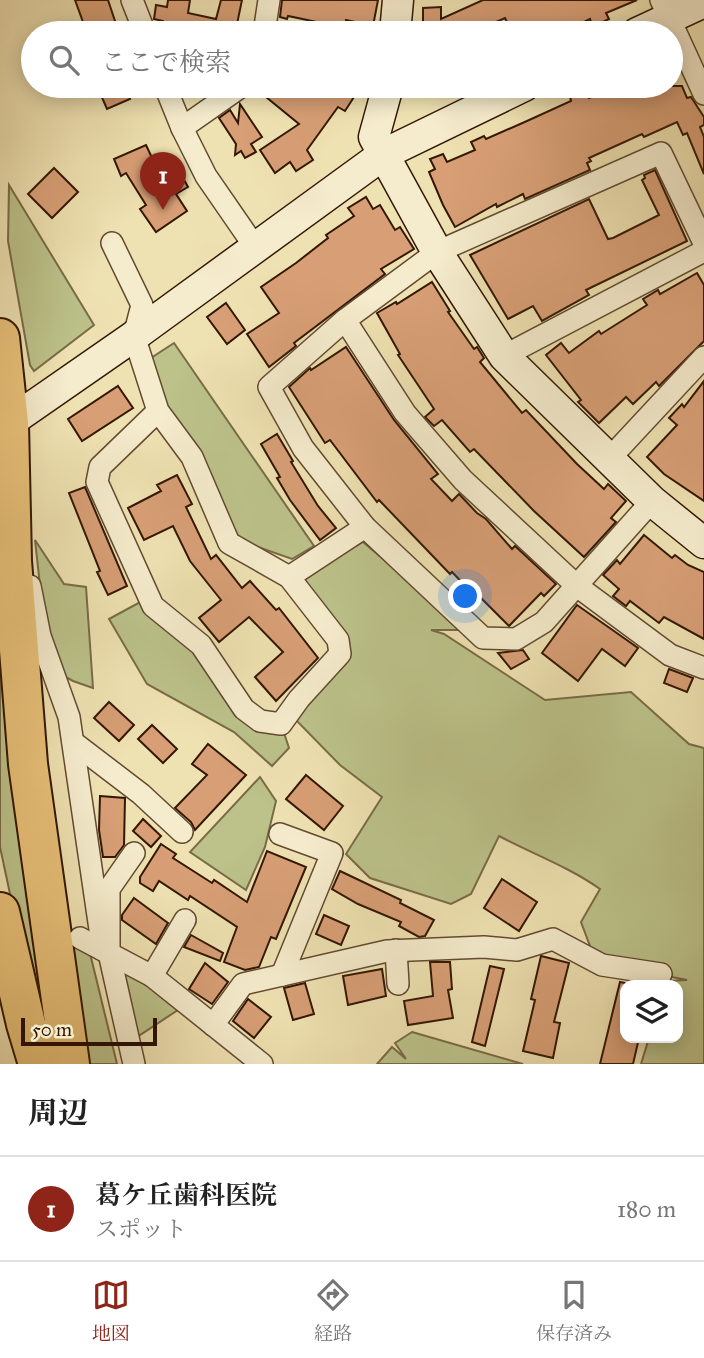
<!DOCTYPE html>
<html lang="ja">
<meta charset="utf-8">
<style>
body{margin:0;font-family:"IM FELL Great Primer","Noto Serif JP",serif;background:#f2f2f2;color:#222}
.controls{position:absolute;right:21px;bottom:21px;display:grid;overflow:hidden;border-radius:14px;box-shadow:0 4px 18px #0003}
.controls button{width:63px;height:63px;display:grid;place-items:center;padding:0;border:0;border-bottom:2px solid #e0e0e0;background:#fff;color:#222;font:35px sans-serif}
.scale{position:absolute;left:21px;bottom:18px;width:136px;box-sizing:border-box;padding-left:7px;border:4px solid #331704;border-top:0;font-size:19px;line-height:24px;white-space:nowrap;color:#331704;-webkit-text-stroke:5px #f5eccd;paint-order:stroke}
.you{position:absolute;left:466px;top:597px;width:24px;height:24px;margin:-18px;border:5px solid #fff;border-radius:50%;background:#1a73e8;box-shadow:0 0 0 10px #1a73e833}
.badge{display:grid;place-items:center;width:46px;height:46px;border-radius:50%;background:#8f2418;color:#fff;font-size:23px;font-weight:700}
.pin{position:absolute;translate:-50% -58px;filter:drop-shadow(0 2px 4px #0008)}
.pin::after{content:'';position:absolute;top:37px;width:24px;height:21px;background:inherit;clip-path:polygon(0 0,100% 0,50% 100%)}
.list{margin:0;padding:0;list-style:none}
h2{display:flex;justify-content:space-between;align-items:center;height:91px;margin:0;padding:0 28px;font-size:30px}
h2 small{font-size:23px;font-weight:400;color:#767676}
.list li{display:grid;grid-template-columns:46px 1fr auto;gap:21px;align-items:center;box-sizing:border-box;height:105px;padding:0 28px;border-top:2px solid #e0e0e0}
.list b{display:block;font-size:26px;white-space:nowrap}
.list p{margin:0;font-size:23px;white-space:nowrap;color:#767676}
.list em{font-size:23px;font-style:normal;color:#767676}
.icon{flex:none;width:38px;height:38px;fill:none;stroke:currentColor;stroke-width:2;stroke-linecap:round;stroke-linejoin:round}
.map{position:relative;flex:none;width:704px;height:1064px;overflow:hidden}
.search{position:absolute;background:#fff;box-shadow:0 4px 18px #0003;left:21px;right:21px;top:21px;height:77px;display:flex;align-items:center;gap:18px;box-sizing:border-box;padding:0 24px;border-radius:38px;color:#767676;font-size:26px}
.sheet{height:196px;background:#fff}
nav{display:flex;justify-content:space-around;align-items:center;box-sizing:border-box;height:98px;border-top:2px solid #e0e0e0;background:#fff;font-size:19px;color:#767676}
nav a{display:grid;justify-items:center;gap:4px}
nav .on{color:#8f2418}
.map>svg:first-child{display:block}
.green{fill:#bcc28a;stroke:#786c47;stroke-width:2}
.building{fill:#d89f76;stroke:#331704;stroke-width:2}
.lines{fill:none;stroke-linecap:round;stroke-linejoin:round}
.street-tunnel{stroke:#c9b98f;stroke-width:21;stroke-dasharray:21 10;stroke-linecap:butt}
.street-casing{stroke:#624a30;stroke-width:24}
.secondary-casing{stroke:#331704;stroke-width:33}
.highway-casing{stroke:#331704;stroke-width:42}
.street{stroke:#f5eccd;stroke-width:21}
.secondary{stroke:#f5eccd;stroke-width:30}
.highway{stroke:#e8c179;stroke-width:38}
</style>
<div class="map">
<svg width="704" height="1064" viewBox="0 0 704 1064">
<rect width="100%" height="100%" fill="#efe2b2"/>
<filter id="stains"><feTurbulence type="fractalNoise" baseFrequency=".00286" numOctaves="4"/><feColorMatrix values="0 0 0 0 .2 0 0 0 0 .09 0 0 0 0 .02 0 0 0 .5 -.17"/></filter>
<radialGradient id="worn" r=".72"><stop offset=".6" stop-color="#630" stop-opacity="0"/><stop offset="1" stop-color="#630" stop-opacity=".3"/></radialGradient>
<g class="green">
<path d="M9,185L94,325L34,371L30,365L8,241Z"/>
<path d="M174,343L314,546L292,559L241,541L167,412L148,360Z"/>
<path d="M35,540L64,584L86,587L93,688L73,681L53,670L45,631Z"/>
<path d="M363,542L467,630H431L444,634L545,700L631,692L689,744L704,748V1064H641L649,1038H678V985H665L666,981L687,980L596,962L581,922L600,889C569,867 533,854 499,836L471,894L451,904L370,878L346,854L382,797L340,765L293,717L350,652L300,577Z"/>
<path d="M144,600L201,645L242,706L281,724L289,748L272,766L234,732L147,684L109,619Z"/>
<path d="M0,642L57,1064L42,1044L0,847Z"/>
<path d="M260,777L276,801L265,847L246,890L190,852Z"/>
<path d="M57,938L87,941L117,1064H77Z"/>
<path d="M109,953L187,1004L128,1043Z"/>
<path d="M412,1032L523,1064H377L392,1047L406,1059L395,1043Z"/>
</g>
<g class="building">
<path d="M75,0H108L119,33H87Z"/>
<path d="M168,0H190L188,13L216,19L221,0H242L237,24L250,28V33H196L162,27L163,21L154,19L156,5L167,7Z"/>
<path d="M282,0H378L373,26L346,20L344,33L330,31L331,25L288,16L287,19L280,17Z"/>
<path d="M483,0H637L606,13L609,19L593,27L590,19L562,33H512L505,18L471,33H413L423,26V8L441,7V19Z"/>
<path d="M97,86H125L130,99L107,109Z"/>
<path d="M197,86H216L217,88L204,96Z"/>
<path d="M255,86H361L345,111L338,107L307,150L313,160L296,171L290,162L275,173L260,150L299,124L255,88Z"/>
<path d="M619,86H682L687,98L691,97L704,117V125L700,127L704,137V174L687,133L683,135L677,122L644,137L642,134L589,158L591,161L587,163L590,170L525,199L523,194L497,207L496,204L455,227L443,205L429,172L435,169L430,159L443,154L447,162L475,150L471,142L484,136L486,139L527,121L571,101L570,97L584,90L589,98Z"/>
<path d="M240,104L262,137L251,144L256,152L245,158L241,151L235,155L236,144L219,118L230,110L238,123Z"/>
<path d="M146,145L153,160L172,178L180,173L188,187L176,194L187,211L156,232L140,209L146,205L126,173L121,176L114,159Z"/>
<path d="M54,168L78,192L52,218L28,194Z"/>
<path d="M655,170L687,241L586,290L589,295L542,321L533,306L508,319L470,255L589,199L608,239L613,238L659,215L642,180L645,178L644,175Z"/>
<path d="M366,197L373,209L380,205L395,230L400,227L414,249L381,269L385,274L294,343L296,346L269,367L247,334L279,313L261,287L296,263L328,238L326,235L354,216L348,208Z"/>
<path d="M697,273L704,285V341L659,386L656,382L633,404L626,397L599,423L578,402L581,400L546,355L561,343L569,353L599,331L601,334L647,305L643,299L658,290L660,294Z"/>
<path d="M432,282L450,311L448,312L474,349L477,347L484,358L480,362L522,413L526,410L577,464L604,489L608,484L626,501L611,518L616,522L584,557L534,511L474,449L470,452L442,420L434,426L425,417L434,409L398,355L400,354L377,313L396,302L397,304Z"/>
<path d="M226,303L245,330L227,344L207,317Z"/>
<path d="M346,347L394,420L438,474L431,479L452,501L459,494L477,513L486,519L512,549L515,546L556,584L544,596L541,593L509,626L477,594L475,596L452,572L450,574L379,500L377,502L330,440L325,443L289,387L310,368L311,370Z"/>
<path d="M704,381V501L664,474L647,457L677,425L669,418L682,404L684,407Z"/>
<path d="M118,386L133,408L82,441L68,419Z"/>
<path d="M277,434L293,461L291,462L318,506L336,528L320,540L290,500L277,478L280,477L261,444Z"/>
<path d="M177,475L192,504L186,507L211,559L216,555L242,588L250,581L276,610L279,608L318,658L276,701L255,677L283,652L249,617L219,642L199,618L221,600L190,561L173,526L144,540L128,508L161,491L157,485Z"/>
<path d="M85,487L127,586L108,595L97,572L100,571L69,493Z"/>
<path d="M644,535L672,558L675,555L688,565L704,572V639L664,617L659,623L630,601L626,606L613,596L619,589L603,575L617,560L620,564Z"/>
<path d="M577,605L638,648L625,666L602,649L578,681L542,653Z"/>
<path d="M523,650L529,659L511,669L498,653Z"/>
<path d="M669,669L693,678L687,692L664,683Z"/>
<path d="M109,702L134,725L119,741L94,718Z"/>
<path d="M152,725L177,749L163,763L138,739Z"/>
<path d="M208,744L246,775L195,830L191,822L175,808L207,775L192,764Z"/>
<path d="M306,775L343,806L324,830L286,799Z"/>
<path d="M100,796L125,798L124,845L115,857H103L99,830Z"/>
<path d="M143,819L161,836L151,847L133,831Z"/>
<path d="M161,844L176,854L173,858L212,883L214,880L247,902L267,851L306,867L276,939L271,937L259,967L245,970L224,962L237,927L190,896L188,900L159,881L153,891L140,883V877Z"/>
<path d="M340,871L401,900L400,903L434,920L425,936L419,937L399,926L401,922L358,904L332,889Z"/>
<path d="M502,879L537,902L519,931L484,908Z"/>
<path d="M134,898L168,923L156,944L122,920V915Z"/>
<path d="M324,915L349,926L341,945L316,934Z"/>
<path d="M191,935L223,953L220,961L184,947Z"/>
<path d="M541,956L569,963L554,1022L560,1023L553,1058L523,1051L535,1000L531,999Z"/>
<path d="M430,962H450L452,989L448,990L453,1018L408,1025L404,1001L433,996Z"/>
<path d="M205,963L228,982L212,1004L189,989Z"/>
<path d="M490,966L504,969L485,1046L472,1042Z"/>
<path d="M382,969L386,996L348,1005L343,976Z"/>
<path d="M620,982L625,983V1038H639L633,1064H600Z"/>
<path d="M305,983L314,1014L293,1020L284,988Z"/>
<path d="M248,999L271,1017L254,1038L233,1021Z"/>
</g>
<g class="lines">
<path class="street-tunnel" d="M0,908L55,929"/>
<g class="street-casing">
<g id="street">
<path d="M132,0L145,33"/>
<path d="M661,0L704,94"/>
<path d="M264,33L269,0"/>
<path d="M165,86L182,128L206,176L255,247"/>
<path d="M182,128L242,86"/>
<path d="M112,243L142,305L134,336L158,411L192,457L229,543L289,577L338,640L340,654L299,699L281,724L260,721L244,709L201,645L153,606L97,482L100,467L158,411"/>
<path d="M345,320L405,413L463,480L577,586L670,655L704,668"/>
<path d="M504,356L704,251"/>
<path d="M610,458L704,357"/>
<path d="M652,501L544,622L516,639L483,638L365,527L303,448L269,387L345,320L437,252L661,153L704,243"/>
<path d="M289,577L365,527"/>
<path d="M30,586L40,636L69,717L103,950"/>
<path d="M73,742L141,794L182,832"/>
<path d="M280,834L332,853L282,975"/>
<path d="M80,938L152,976L262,1064"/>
<path d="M396,950L398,984"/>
<path d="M152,976L185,920"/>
<path d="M213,1025L243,984L387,951L484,947L517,950L553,939L602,965L661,974"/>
<path d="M134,1064L109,953V889L134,853"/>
</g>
</g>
<g class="secondary-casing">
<g id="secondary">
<path d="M395,33L398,0"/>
<path d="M637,33L704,2"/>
<path d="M388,86L374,137L437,252L504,356L652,501L704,543"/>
<path d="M0,429L134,336L384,154L524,86"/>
</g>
</g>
<g class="highway-casing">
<g id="highway">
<path d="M0,338L9,423L12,561L28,764L70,1064"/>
<path d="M0,912L26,1024L38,1064"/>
</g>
</g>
<use href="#street" class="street"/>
<use href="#secondary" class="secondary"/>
<use href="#highway" class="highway"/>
</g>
<rect width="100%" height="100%" filter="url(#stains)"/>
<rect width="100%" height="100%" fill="url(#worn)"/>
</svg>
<div class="controls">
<button><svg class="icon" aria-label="layers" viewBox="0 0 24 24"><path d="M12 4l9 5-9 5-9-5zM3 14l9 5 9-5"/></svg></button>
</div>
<div class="scale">50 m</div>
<div class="you"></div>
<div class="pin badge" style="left:163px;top:210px">1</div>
<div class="search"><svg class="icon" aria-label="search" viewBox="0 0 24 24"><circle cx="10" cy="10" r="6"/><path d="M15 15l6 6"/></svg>ここで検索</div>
</div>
<section class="sheet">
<h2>周辺<small></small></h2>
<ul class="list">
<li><span class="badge">1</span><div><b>葛ケ丘歯科医院</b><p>スポット</p></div><em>180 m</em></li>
</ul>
</section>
<nav>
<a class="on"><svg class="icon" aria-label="map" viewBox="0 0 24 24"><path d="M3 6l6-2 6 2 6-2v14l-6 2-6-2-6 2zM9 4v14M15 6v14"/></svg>地図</a>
<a><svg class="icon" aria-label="directions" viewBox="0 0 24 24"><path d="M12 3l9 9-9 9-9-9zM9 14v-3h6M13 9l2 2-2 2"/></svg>経路</a>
<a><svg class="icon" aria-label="saved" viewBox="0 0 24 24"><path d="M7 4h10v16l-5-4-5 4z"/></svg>保存済み</a>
</nav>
